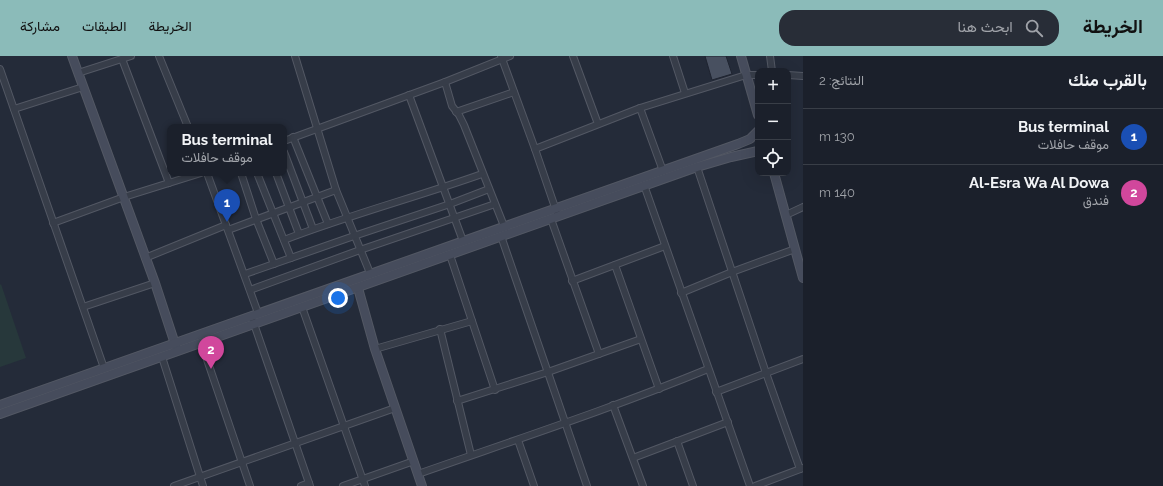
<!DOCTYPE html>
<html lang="ar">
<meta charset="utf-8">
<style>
body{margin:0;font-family:Raleway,Vazirmatn,sans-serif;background:#282d37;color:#f1f3f6;direction:rtl}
.controls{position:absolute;right:12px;top:12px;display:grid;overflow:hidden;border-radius:8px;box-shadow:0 4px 16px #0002}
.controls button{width:36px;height:36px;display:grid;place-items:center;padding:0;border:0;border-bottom:1px solid #393e47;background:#1b202b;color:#f1f3f6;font:20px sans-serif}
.you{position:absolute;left:338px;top:242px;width:14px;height:14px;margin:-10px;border:3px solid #fff;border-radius:50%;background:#1a73e8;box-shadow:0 0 0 6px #1a73e833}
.badge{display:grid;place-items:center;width:26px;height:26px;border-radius:50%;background:#8bbbb9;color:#fff;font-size:13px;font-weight:700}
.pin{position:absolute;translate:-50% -33px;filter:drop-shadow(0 1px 2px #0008)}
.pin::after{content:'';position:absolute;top:21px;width:14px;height:12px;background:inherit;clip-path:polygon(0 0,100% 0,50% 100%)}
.popup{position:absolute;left:167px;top:68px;width:120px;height:52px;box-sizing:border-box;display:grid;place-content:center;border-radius:8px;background:#1b202b;filter:drop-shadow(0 1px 3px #0005);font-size:13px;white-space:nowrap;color:#a0a3a9}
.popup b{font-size:15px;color:#f1f3f6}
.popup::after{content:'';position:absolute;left:50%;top:100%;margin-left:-8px;border:8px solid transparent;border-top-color:#1b202b}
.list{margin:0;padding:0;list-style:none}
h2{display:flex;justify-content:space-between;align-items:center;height:52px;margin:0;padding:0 16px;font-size:17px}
h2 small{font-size:13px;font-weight:400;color:#a0a3a9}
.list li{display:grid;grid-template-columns:26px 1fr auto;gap:12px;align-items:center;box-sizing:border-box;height:56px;padding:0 16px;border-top:1px solid #393e47}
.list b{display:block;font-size:15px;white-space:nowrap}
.list p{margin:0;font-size:13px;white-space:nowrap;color:#a0a3a9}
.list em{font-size:13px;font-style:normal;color:#a0a3a9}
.icon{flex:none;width:22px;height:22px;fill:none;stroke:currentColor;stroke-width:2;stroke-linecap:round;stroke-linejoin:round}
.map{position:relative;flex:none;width:803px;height:430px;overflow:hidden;direction:ltr}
header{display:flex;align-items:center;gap:24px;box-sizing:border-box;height:56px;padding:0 20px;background:#8bbbb9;color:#111}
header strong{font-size:19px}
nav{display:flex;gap:22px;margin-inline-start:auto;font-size:14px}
.search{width:280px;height:36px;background:#282d37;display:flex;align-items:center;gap:10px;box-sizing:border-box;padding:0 14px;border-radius:16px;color:#a0a3a9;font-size:15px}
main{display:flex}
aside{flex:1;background:#1b202b}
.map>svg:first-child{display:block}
.green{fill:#27383b}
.building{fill:#485060;stroke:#1f2430}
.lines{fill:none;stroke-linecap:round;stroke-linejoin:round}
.street-casing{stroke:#535864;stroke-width:8}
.secondary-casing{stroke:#535864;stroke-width:10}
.street{stroke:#373d49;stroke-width:6}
.secondary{stroke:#464c5c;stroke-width:8}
</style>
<header>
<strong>الخريطة</strong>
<div class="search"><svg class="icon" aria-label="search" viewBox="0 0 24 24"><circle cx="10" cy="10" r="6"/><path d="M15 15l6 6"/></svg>ابحث هنا</div>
<nav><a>الخريطة</a><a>الطبقات</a><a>مشاركة</a></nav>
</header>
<main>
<aside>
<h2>بالقرب منك<small>النتائج: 2</small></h2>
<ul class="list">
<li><span class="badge" style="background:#1a4fb4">1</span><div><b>Bus terminal</b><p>موقف حافلات</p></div><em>130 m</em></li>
<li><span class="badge" style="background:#d1479c">2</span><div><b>Al-Esra Wa Al Dowa</b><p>فندق</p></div><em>140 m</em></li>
</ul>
</aside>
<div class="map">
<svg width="803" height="430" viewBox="0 0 803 430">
<rect width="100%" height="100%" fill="#242b39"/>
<path class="green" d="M1,228L26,302L0,311V229Z"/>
<path class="building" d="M705,0H726L732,18L712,24Z"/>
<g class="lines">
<g class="street-casing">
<g id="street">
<path d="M159,0L188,71"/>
<path d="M295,0L336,134L370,217"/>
<path d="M501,0L535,93L558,160"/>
<path d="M573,0L598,68"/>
<path d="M673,0L685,37"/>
<path d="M770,0L772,15"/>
<path d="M122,3L169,127"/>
<path d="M0,13L104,312"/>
<path d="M78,17L131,0"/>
<path d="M788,19L803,20"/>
<path d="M445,26L452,50L459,59L464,69L504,170"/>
<path d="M409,39L463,185"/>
<path d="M640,52L663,115"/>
<path d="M14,53L83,31"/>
<path d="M456,56L514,36"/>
<path d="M293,81L328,168"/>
<path d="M284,85L445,26L510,0"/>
<path d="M535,93L640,52L746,19H758"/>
<path d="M284,96L313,173"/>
<path d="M697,111L766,317L800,413"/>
<path d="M207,117L258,257"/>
<path d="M241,117L256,163L274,208"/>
<path d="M257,117L291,202"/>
<path d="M276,117L299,178"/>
<path d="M644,129L750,430"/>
<path d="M786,159L803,151"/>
<path d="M551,163L599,298"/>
<path d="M53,167L124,141L201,117"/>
<path d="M228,174L336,134"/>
<path d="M501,180L587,430"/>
<path d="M284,184C349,159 417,141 482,118"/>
<path d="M450,199L495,334"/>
<path d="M145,202L226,169"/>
<path d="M615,209L659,333"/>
<path d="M245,218L354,180L450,148L489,133"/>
<path d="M572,225L665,190"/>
<path d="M250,234L360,194L495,148"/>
<path d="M681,237L732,216L795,193"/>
<path d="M83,251L155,227"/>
<path d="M302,251L365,430"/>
<path d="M253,265L310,430"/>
<path d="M440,273L471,399"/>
<path d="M201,286L250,430"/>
<path d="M375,293L472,265"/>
<path d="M162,301L203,430"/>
<path d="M716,336L803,303"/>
<path d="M457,345L548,316L641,283"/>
<path d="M613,349L643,430"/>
<path d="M518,384L534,430"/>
<path d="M677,385L693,430"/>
<path d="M633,402L728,366"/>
<path d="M418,418C515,384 613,352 708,313"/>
<path d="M174,430L395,352"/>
<path d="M301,430L309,427"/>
<path d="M343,430L414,405"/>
<path d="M755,430L803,412"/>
</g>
</g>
<g class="secondary-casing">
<g id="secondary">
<path d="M72,0L155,227L176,291"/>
<path d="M741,0L758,59"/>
<path d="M774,117L803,222"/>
<path d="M358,232L375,293L422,430"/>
<path d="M0,349L738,88L750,83L758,75"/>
<path d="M0,358L697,111L731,101L758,95"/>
</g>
</g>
<use href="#street" class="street"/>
<use href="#secondary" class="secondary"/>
</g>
</svg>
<div class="controls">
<button>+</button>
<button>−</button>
<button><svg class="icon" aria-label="locate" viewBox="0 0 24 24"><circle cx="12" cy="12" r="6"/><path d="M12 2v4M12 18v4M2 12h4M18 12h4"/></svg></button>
</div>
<div class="you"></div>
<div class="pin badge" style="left:227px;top:166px;background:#1a4fb4">1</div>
<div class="popup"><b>Bus terminal</b>موقف حافلات</div>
<div class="pin badge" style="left:211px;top:313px;background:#d1479c">2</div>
</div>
</main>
